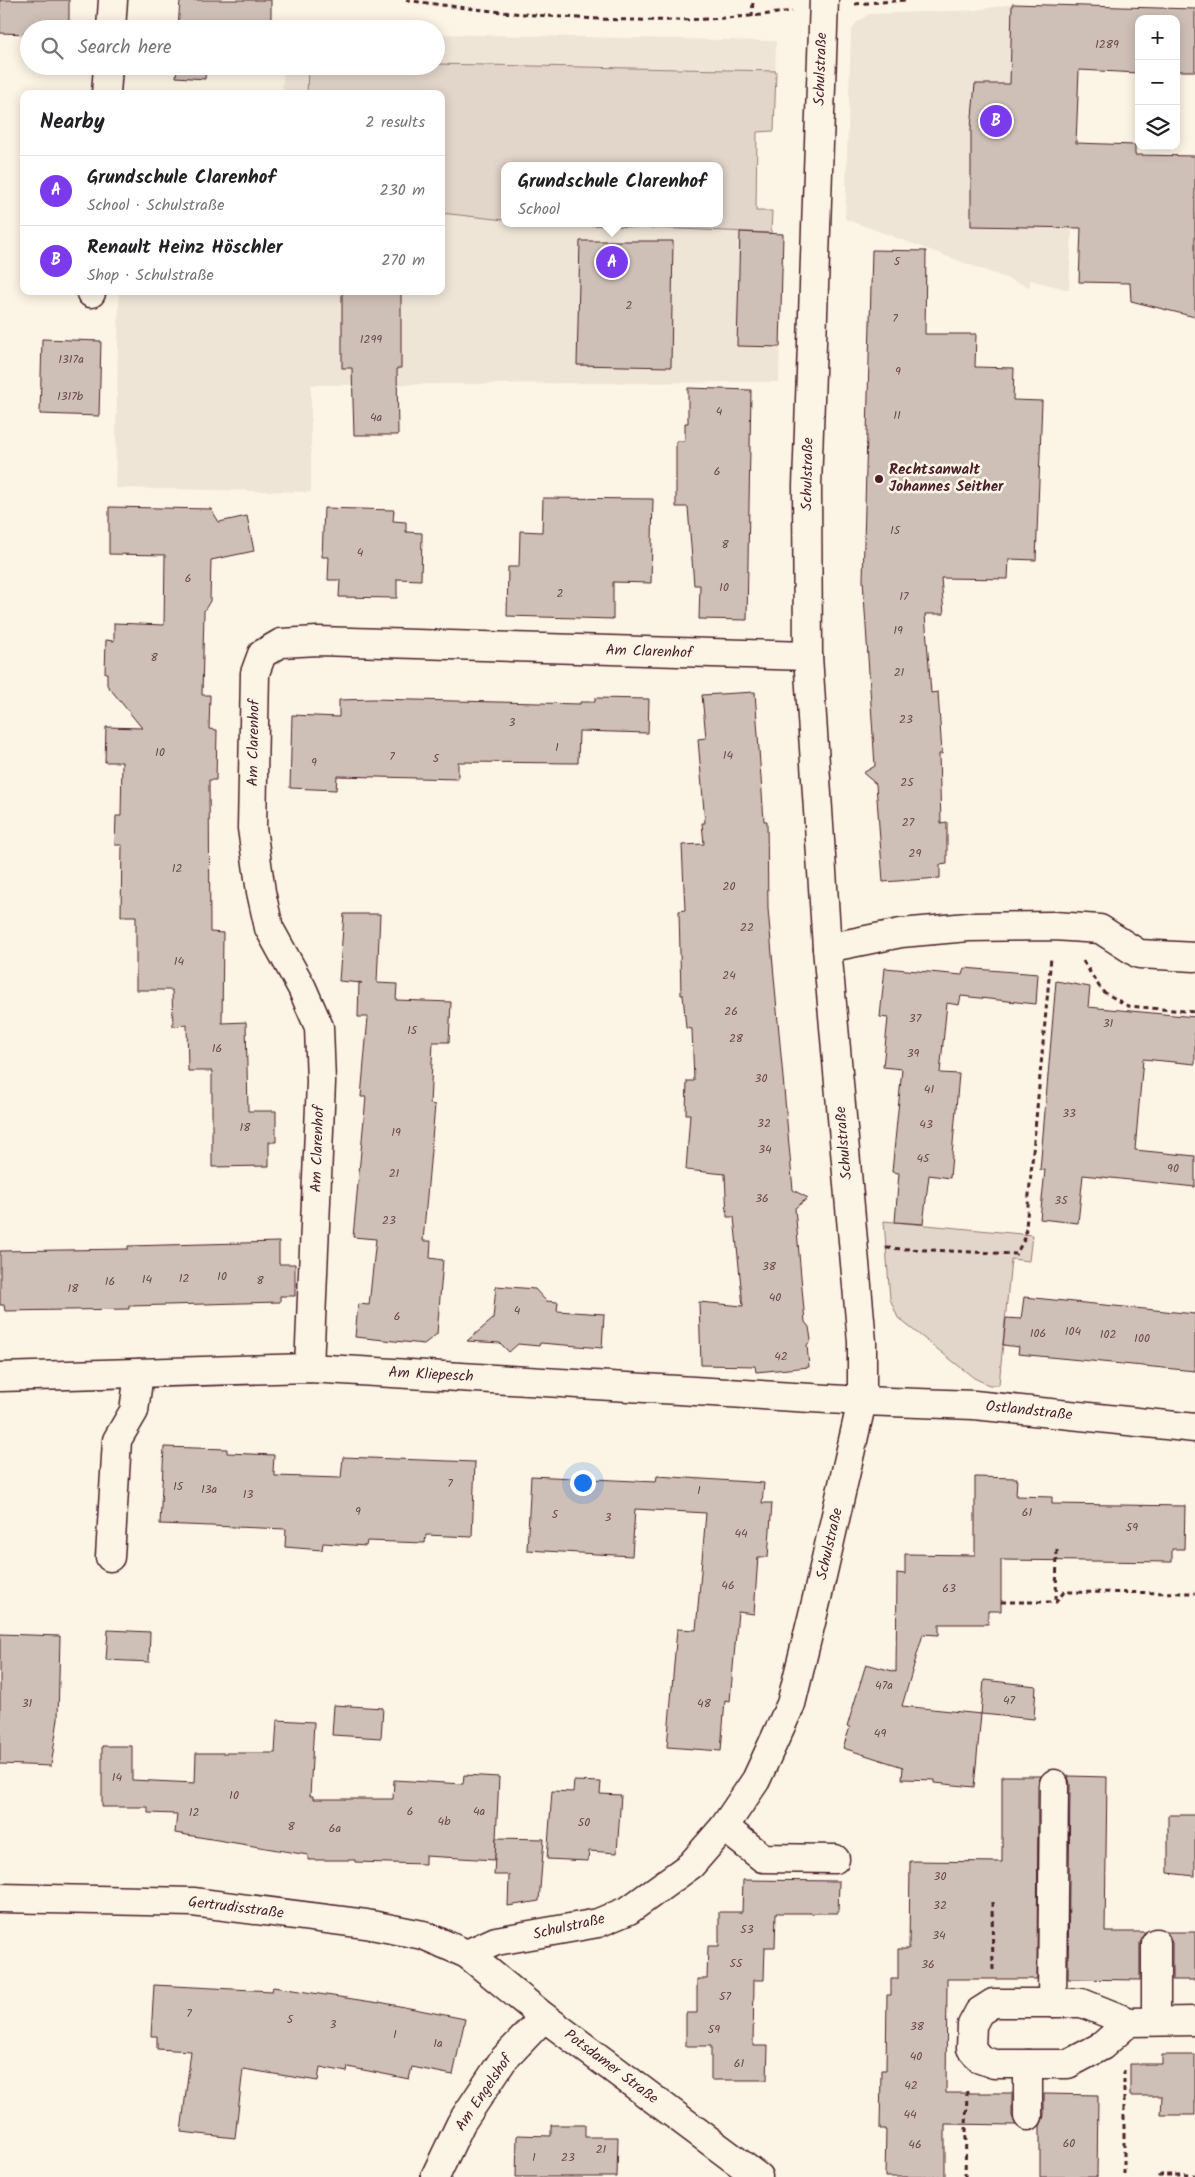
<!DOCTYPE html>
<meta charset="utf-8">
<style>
body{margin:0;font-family:Kalam,sans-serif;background:#f2f2f2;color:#202124}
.controls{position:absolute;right:15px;top:15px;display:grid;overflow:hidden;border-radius:10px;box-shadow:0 2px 12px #0003}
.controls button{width:45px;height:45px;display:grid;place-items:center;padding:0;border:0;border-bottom:1px solid #e0e0e0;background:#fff;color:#202124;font:25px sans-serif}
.you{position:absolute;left:582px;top:1482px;width:18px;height:18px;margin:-12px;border:4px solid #fff;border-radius:50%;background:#1a73e8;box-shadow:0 0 0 8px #1a73e833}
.badge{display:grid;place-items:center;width:32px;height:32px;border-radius:50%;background:#7c3aed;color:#fff;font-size:16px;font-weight:700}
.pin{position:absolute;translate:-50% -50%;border:2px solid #fff;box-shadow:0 1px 5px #0006}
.popup{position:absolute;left:501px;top:162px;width:222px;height:65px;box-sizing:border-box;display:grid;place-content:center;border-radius:10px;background:#fff;filter:drop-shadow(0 1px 4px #0005);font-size:16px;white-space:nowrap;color:#757577}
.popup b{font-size:19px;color:#202124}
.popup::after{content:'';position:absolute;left:50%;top:100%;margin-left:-10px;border:10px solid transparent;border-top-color:#fff}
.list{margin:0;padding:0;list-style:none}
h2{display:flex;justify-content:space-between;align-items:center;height:65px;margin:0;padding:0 20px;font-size:21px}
h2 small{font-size:16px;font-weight:400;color:#757577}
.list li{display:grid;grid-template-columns:32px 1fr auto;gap:15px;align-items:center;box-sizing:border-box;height:70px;padding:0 20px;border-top:1px solid #e0e0e0}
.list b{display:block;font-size:19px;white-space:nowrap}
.list p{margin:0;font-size:16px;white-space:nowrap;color:#757577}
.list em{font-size:16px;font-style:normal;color:#757577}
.icon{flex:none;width:28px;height:28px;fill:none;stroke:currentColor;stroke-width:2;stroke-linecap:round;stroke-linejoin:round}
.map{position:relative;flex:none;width:1195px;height:2177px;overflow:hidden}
.search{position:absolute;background:#fff;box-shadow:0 2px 12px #0003;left:20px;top:20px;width:425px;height:55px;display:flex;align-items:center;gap:12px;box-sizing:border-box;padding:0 18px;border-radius:28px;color:#757577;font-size:19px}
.panel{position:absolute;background:#fff;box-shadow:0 2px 12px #0003;left:20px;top:90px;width:425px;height:205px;border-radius:10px}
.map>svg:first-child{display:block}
.built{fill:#eee5d7;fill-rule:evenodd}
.green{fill:#e2d5ca;stroke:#967a7a}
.building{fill:#cfc0b7;stroke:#4a1f2b}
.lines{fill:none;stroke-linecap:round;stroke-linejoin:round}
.minor-casing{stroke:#4a1f2b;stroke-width:31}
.path{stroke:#4a1f2b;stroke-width:3;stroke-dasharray:5 4;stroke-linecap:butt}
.minor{stroke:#fcf5e5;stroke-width:28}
.poi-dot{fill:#4a1f2b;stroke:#fcf5e5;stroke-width:2}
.labels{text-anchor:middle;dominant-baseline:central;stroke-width:5;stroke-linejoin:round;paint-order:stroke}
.number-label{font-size:12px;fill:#6b474e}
.street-label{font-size:15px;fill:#4a1f2b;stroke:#fcf5e5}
.poi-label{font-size:15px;font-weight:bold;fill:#4a1f2b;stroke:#fcf5e5;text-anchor:start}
</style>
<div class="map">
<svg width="1195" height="2177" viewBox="0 0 1195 2177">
<rect width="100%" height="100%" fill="#fcf5e5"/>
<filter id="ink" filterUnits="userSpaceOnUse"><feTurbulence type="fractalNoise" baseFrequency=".02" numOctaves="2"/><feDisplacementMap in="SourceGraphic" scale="10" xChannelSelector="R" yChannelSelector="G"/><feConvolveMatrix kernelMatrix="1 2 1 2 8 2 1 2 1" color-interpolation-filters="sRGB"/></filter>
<g filter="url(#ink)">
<g class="built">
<path d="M1012,4L1083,6L1069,290L1030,280V287L845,219L851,32L856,23L869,14L976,10Z"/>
<path d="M436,34L776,41L774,131L757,132L756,211H772L771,233H783L779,382L311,385V492L115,488L119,291H441V94H282L284,66H436ZM504,166H720V223H504Z"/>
</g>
<g class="green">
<path d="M436,64L776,71L774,131L757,132L756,211H772L771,233L541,223H720V166H504V220L441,213V94H307L308,66H436Z"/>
<path d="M884,1221L1032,1235L1029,1261L1011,1259L999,1385H989L974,1378L898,1318L890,1299Z"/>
</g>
<g class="building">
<path d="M0,0H69V29H29V34L0,33Z"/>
<path d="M180,0H271V29H178Z"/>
<path d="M1012,4L1195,9V71H1176V19H1139V73L1079,70L1076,143L1135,145V155L1195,156V317L1131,301L1130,283L1079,282L1081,228L971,226V128L975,84H1010Z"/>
<path d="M177,66H206L205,79L176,77Z"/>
<path d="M740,232L783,234L780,347L737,346Z"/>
<path d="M580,241H673L671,367L577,365Z"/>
<path d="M872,250L926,251L925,334H976L975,367L1014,368L1013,400L1042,401L1036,560L1009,559L1008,579L941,578L944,614H925L931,693L938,692L942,754H939L941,823L947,822V864L940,865V878L883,882L876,784L863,773L875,766L863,580Z"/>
<path d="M342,291H401V368H397L398,435H354L352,368H342Z"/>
<path d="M42,339L101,341L99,416L40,414Z"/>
<path d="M688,388L751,390L747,620L699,619L700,585H694L688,507H676V441H685V423H688Z"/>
<path d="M543,498L653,499L651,583L613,582V619L507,616L508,567H519L520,531L542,532Z"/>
<path d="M109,507L211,509L219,522L247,516L254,551L211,560L210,601L204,611L202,695H210L209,729L217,730L216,780H209L210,932L223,933L222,1023L246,1022L248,1111H276V1142H269V1166L212,1167V1071H188L187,1025L173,1026L172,990H136V916H121L122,845H115L116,816H121L122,762H105L106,727L142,728L107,685V673H105L106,640L114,641V623L164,625L165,555L109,554Z"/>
<path d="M324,508L394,510L393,521L406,522V532L422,533L421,580L397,579V598L339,597L340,580H328L329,557H322Z"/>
<path d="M755,692L764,821H767L768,909L793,1190L808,1198L795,1208L805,1322L809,1327L811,1340L807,1345L809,1367L756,1372L755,1366L701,1365L699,1302L743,1306L734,1217H727L725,1174L686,1170L690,1114H686L687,1081H694L692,1029L686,1028L683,995H681L679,911L685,910L682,845L704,844L702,823H705L698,739L706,738L702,695Z"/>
<path d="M595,698L649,699L648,733L579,731L578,763L458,762V779L337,776L336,790L290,788L292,715L339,717V700L372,699L580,704V702H595Z"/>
<path d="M344,914H380L377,983L397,984L396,1000L451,1002L449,1042H433L430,1104L435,1105L423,1241H431L430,1258L443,1260L437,1334L424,1344L355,1337L358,1304L369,1305L376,1239L353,1237L366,1097H361L368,1017H358L359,982L362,983L339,981Z"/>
<path d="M885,968L962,975L964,968L1038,974L1036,1004L961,996L959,1005L947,1003L940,1073L959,1074L950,1178L929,1175L923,1224L895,1222L899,1173L892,1172L902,1069L883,1067L888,1018L880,1017Z"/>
<path d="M1056,981L1090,987L1088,1007L1195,1017V1064L1143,1059L1135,1150L1195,1156V1187L1083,1175L1078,1223L1040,1219L1045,1170H1040Z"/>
<path d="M279,1242V1264H295V1296H280V1302L129,1306V1309L5,1311L4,1305H0V1251L128,1249V1246Z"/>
<path d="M496,1286L535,1289L546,1301L558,1302L557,1311L604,1314L602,1348L540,1343L539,1346L518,1344L509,1352L500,1343L467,1341L493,1319Z"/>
<path d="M1024,1297L1195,1314V1371L1018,1354L1019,1347L1003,1345L1006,1318L1021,1319Z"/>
<path d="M164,1447L227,1449V1453L274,1455L273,1472H275V1476L341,1478L343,1457L475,1462L472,1537L426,1535L425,1543L367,1541L366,1546L323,1543L322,1550L285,1547L286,1529L160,1524Z"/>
<path d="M531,1476L656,1482L657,1476L764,1483L762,1503H772L768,1557H758L754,1614L738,1612L730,1701L725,1700L721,1751L667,1747L677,1629L696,1630L706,1513L635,1509L632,1556L527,1550Z"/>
<path d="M975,1477L1017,1478L1016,1496L1052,1497V1504L1185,1506L1184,1549H1172V1562L1001,1560V1611H988V1624H939V1635L923,1634L902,1706L981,1714L984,1680L1036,1686L1034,1719L981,1714L974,1787L935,1783V1780L902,1779L903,1767L843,1748L850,1727H847L866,1664L896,1672L897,1573L905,1574V1554L975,1555Z"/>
<path d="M108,1630L150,1632L149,1662L106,1660Z"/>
<path d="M0,1634L60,1636L58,1719L51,1766L0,1764Z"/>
<path d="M334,1705L383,1708L381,1738L332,1735Z"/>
<path d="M277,1720L314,1722L310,1796H313V1799H393L394,1780L463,1784L464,1775L499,1777L495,1860L425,1856V1864L355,1862V1860H308V1855L175,1833L177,1814L148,1813V1807H102V1746H132V1780L195,1783L196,1753H275Z"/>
<path d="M1002,1776H1041L1038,1784L1037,1979H947L946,2093H1012V2116L1016,2125L945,2124V2177H885L886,2129H880L881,2070H886L887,1995H891V1979H898V1949H909L910,1861L1002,1862Z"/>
<path d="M1068,1776L1107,1777L1105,1932H1146L1140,1943V1980L1068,1979L1070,1784Z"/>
<path d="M574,1781L601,1782L600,1794L621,1795L617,1853L589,1851L588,1861L547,1859L552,1791L573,1792Z"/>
<path d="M1168,1815H1195V1876L1168,1873Z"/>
<path d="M496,1838L544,1839L539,1901L508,1906L509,1875H494Z"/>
<path d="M743,1880L839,1881L838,1913H776L775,1947H765L764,1980H754L753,2046H768L767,2080H711V2046H686V2013H697V1979H707L708,1946H719V1912H742Z"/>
<path d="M1166,1932H1195V1980H1172V1943Z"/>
<path d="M154,1985L272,1991L273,1987L379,2003V2002L465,2019L453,2075L412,2067L409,2079L348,2067L347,2072L320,2067L318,2081L243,2069L235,2138L181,2132L191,2051L157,2049V2036H151Z"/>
<path d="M1162,2055H1195V2115H1161L1162,2096H1130V2064H1162Z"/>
<path d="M1044,2094L1098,2095L1097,2177H1040V2126L1044,2116Z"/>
<path d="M551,2125H585V2137H618L617,2177H516L517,2135L551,2136Z"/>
</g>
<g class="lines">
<g class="minor-casing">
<g id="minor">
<path d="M111,29L113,0"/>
<path d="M106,94L108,66"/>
<path d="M91,293V291"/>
<path d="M827,948L901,933L968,927L1054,926L1100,929L1139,954L1195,957"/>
<path d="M309,1368L321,1082L319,1027L302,988L269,928L261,892L252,828L255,673L262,654L281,643L318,641L808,656"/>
<path d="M0,1377L309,1368L862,1401L974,1405L1195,1428"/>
<path d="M110,1557L117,1440L134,1411L139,1373"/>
<path d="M724,1827L763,1858L835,1859"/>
<path d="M0,1898L193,1902L366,1924L423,1935L467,1954L544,2017L758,2177"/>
<path d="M1156,1943V2021"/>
<path d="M467,1954L496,1941L598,1923L629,1910L691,1865L724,1827L756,1780L791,1704L817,1598L862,1401V1342L827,948L808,656L807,486L824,0"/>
<path d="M1052,2003L1054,1784"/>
<path d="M1129,2022L1102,2046L1068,2064H994L980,2059L971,2048L972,2025L979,2012L993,2003H1082L1129,2022L1195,2021"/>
<path d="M1028,2116V2064"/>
<path d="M435,2177L461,2123L503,2060L544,2017"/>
</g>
</g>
<g class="path">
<path d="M406,0C530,18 668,29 792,11"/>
<path d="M855,4L906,0"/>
<path d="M752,17L753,0"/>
<path d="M1083,961L1102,991L1128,1006L1195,1012"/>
<path d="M886,1248L1016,1254L1025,1238L1051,957"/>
<path d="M1056,1600L1057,1549"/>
<path d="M1001,1602H1056L1064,1592L1195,1593"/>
<path d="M992,1902L993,1970"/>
<path d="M1124,2070V2177"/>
<path d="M965,2177L967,2088"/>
<path d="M1158,2177L1160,2175H1195"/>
</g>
<use href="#minor" class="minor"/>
</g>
</g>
<circle class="poi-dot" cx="879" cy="479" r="5"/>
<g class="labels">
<g class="number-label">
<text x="1107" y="44">1289</text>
<text x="897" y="261">5</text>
<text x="629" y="305">2</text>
<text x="895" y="318">7</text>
<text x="371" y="339">1299</text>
<text x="71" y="359">1317a</text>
<text x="898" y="371">9</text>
<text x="70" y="396">1317b</text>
<text x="719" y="411">4</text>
<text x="897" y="415">11</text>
<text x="376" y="417">4a</text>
<text x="717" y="471">6</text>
<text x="895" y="530">15</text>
<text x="725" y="544">8</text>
<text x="360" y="552">4</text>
<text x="188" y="578">6</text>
<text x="724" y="587">10</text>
<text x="560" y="593">2</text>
<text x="904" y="596">17</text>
<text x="898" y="630">19</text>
<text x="154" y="657">8</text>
<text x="899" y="672">21</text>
<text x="906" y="719">23</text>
<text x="512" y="722">3</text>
<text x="557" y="747">1</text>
<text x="160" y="752">10</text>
<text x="728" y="755">14</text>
<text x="392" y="756">7</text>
<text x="436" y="758">5</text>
<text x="314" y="762">9</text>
<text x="907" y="782">25</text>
<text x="908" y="822">27</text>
<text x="915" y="853">29</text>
<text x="177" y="868">12</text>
<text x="729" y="886">20</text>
<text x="747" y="927">22</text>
<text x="179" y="961">14</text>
<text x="729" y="975">24</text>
<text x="731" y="1011">26</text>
<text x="915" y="1018">37</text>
<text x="1108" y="1023">31</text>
<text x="412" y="1030">15</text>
<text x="736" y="1038">28</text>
<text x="217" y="1048">16</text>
<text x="913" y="1053">39</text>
<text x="761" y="1078">30</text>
<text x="929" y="1089">41</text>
<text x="1069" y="1113">33</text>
<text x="764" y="1123">32</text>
<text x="926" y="1124">43</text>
<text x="245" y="1127">18</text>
<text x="396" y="1132">19</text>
<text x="765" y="1149">34</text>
<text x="923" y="1158">45</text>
<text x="1173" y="1168">90</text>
<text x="394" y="1173">21</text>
<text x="762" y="1198">36</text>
<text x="1061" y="1200">35</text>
<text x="389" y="1220">23</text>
<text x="769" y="1266">38</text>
<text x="222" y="1276">10</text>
<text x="184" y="1278">12</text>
<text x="147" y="1279">14</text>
<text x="260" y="1280">8</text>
<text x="110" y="1281">16</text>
<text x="73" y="1288">18</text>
<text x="775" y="1297">40</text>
<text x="517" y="1310">4</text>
<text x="397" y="1316">6</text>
<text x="1073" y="1331">104</text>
<text x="1038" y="1333">106</text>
<text x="1108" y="1334">102</text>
<text x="1142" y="1338">100</text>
<text x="781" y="1356">42</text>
<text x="450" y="1483">7</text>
<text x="178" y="1486">15</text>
<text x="209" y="1489">13a</text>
<text x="699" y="1490">1</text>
<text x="248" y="1494">13</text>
<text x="358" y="1511">9</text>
<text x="1027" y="1512">61</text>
<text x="555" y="1514">5</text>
<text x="608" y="1517">3</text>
<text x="1132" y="1527">59</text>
<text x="741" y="1533">44</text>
<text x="728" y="1585">46</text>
<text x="949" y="1588">63</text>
<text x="884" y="1685">47a</text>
<text x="1009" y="1700">47</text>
<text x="27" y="1703">31</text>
<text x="704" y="1703">48</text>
<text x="880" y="1733">49</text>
<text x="117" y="1777">14</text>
<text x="234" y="1795">10</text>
<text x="410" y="1811">6</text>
<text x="479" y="1811">4a</text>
<text x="194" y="1812">12</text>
<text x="444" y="1821">4b</text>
<text x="584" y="1822">50</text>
<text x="291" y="1826">8</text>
<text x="335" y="1828">6a</text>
<text x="940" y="1876">30</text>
<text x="940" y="1905">32</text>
<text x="747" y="1929">53</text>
<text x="939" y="1935">34</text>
<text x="736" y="1963">55</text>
<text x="928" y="1964">36</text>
<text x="725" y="1996">57</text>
<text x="189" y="2013">7</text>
<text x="290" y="2019">5</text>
<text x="333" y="2024">3</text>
<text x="917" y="2026">38</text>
<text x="714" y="2029">59</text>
<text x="395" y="2034">1</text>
<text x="438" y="2043">1a</text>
<text x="916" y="2056">40</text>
<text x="739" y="2063">61</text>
<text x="911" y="2085">42</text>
<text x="910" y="2114">44</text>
<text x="1069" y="2143">60</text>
<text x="915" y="2144">46</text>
<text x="601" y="2149">21</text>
<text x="534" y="2157">1</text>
<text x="568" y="2157">23</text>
</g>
<g class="street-label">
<text transform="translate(821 69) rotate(-88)">Schulstraße</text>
<text transform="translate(808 474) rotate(-89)">Schulstraße</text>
<text transform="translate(649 652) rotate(2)">Am Clarenhof</text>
<text transform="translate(254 743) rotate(-89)">Am Clarenhof</text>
<text transform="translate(844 1143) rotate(-95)">Schulstraße</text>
<text transform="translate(318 1149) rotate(-88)">Am Clarenhof</text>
<text transform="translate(431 1375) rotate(3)">Am Kliepesch</text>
<text transform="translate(1029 1411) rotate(6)">Ostlandstraße</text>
<text transform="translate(830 1544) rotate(-77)">Schulstraße</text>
<text transform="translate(236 1908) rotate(7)">Gertrudisstraße</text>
<text transform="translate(569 1927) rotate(-13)">Schulstraße</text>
<text transform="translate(611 2067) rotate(37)">Potsdamer Straße</text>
<text transform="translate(484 2093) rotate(-56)">Am Engelshof</text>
</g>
<g class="poi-label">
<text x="889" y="470">Rechtsanwalt<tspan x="889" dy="17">Johannes Seither</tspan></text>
</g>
</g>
</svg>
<div class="controls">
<button>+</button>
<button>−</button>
<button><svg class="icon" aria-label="layers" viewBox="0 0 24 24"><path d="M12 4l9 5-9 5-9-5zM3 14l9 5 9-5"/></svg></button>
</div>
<div class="you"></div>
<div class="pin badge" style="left:612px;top:262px">A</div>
<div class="popup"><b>Grundschule Clarenhof</b>School</div>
<div class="pin badge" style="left:996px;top:121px">B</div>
<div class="search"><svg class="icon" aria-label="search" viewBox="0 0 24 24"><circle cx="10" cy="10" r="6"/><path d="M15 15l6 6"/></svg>Search here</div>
<section class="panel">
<h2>Nearby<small>2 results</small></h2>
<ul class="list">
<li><span class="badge">A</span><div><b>Grundschule Clarenhof</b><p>School · Schulstraße</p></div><em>230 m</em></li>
<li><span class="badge">B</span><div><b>Renault Heinz Höschler</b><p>Shop · Schulstraße</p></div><em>270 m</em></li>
</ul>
</section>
</div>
